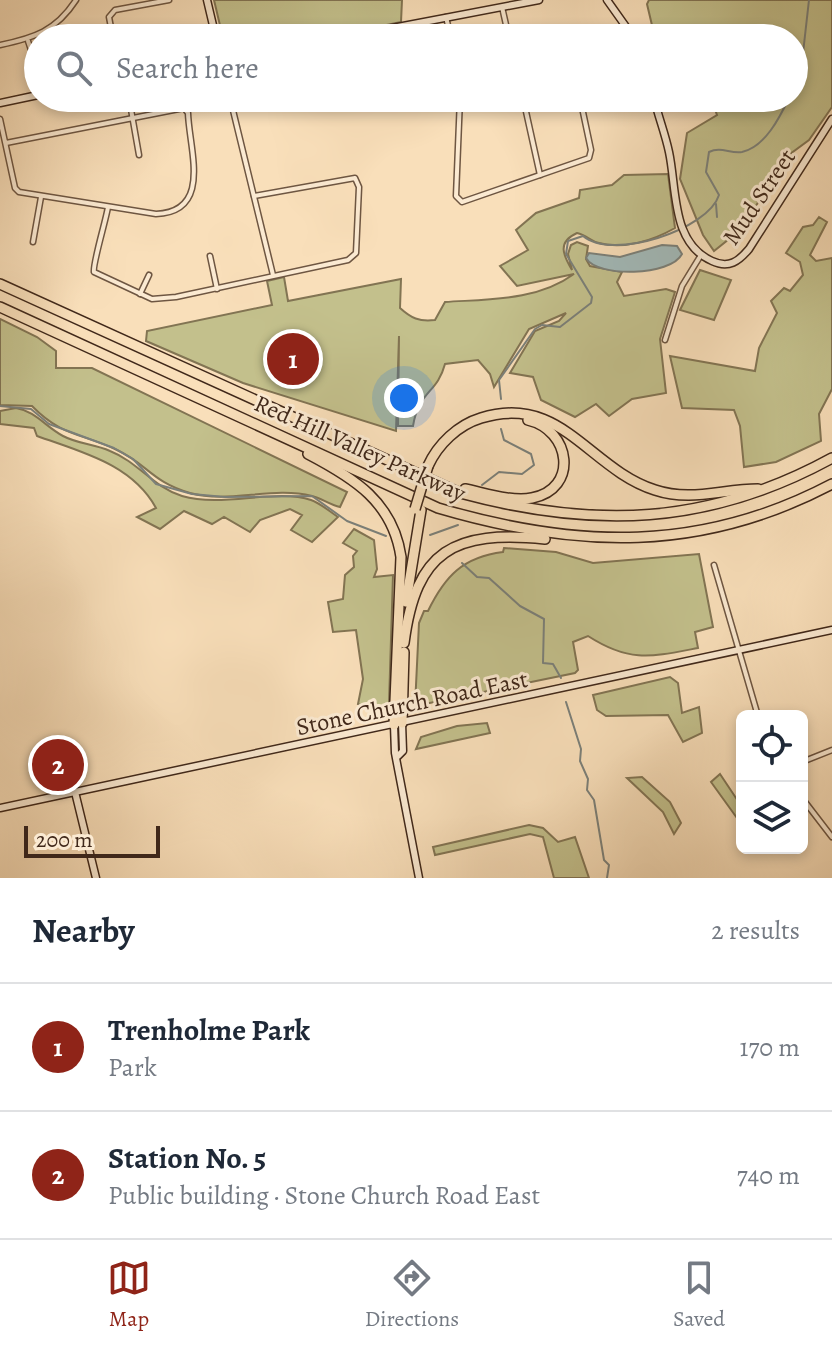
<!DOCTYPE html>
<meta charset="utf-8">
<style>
body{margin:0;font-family:Alegreya,serif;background:#f6f6f7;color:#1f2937}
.controls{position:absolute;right:24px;bottom:24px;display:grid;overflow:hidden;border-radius:12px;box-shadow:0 4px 12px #0003}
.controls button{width:72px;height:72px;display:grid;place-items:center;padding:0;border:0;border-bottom:2px solid #e0e1e3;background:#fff;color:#1f2937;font:40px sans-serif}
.scale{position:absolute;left:24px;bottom:20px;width:136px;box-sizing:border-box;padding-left:8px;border:4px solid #40281a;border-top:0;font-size:22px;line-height:28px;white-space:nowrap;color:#40281a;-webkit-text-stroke:6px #fbead2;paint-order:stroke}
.you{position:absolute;left:404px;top:398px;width:28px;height:28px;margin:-20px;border:6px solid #fff;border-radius:50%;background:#1a73e8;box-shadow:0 0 0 12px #1a73e833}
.badge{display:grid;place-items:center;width:52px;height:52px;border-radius:50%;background:#8f2418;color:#fff;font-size:26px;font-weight:700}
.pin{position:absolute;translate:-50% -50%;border:4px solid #fff;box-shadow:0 2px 8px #0006}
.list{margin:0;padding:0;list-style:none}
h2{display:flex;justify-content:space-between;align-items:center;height:104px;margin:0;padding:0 32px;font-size:34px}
h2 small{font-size:26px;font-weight:400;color:#747a83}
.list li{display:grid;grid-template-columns:52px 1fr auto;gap:24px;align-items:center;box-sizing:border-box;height:128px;padding:0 32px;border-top:2px solid #e0e1e3}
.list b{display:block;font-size:30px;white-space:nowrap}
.list p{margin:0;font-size:26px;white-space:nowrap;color:#747a83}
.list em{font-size:26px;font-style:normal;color:#747a83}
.icon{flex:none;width:44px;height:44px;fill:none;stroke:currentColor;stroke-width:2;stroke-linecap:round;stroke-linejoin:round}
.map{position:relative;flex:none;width:832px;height:878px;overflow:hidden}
.search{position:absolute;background:#fff;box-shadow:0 4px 12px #0003;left:24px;right:24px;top:24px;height:88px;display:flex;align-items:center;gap:20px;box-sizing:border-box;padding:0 28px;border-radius:44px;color:#747a83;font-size:30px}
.sheet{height:360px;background:#fff}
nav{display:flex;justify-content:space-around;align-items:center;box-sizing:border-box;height:112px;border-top:2px solid #e0e1e3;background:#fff;font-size:22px;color:#747a83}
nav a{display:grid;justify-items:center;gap:4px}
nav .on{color:#8f2418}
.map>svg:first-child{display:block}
.green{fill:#c3c08c;stroke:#827453;stroke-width:2}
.water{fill:#a2baba;stroke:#7b807a;stroke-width:2}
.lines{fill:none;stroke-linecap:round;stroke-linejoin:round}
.stream{stroke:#7b807a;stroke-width:2}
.street-casing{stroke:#6e5642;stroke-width:7}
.secondary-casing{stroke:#40281a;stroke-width:9}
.highway-casing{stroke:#40281a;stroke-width:12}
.street{stroke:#fbead2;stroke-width:4}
.secondary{stroke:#fbead2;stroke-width:6}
.highway{stroke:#f9dfba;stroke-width:9}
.highway-bridge-casing{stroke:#40281a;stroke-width:12;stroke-linecap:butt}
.highway-bridge{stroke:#f9dfba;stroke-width:9}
.labels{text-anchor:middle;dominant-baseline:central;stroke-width:6;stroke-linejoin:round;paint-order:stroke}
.street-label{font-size:24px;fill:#40281a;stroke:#fbead2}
</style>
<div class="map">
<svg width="832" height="878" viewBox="0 0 832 878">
<rect width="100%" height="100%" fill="#f9dfba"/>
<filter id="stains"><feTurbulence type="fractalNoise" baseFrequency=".0025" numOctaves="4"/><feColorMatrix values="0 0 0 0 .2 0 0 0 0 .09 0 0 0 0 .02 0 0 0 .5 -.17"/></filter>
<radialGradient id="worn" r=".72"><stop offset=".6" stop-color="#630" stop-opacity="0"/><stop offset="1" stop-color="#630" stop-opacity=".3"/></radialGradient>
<g class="green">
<path d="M214,0H402L401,22L323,38H223Z"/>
<path d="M649,0H832V107L809,140L782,160L744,227L714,251L703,235L680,179L687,133L717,115L711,98H794V38H655L647,4Z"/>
<path d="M668,174L675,228C654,240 624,250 599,243C590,241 587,235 577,233C557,242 563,255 572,270L568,254L571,245L577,242L588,246L586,259L590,266L622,272L617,282L624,296L666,289L675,292L660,339L666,393L632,399L609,416L596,404L575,417L541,400L533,377L510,373L535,331L559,321L566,313L529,329L494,387L490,374L478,360L445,364C437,394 419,390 413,426H398L399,336L396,431L243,383L146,341L147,331L272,305L267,281L284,277L288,301L401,279L400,308C411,318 419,322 435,320L445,302C489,299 537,301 574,274L517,286L500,266L528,250L516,230L536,213L579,198L580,190L612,185L624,175Z"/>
<path d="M819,217L827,222L810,255L816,261L832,258V389L819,414L821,441L776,462L744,467L740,426L734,410L682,408L670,356L755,371L759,348L777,313L771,301L784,288L790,291L803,275L800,262L786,253L803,227L813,225Z"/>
<path d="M700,270L731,280L714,320L680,310Z"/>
<path d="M0,319L37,337L56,351V368H92L347,492L340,507C330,505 321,498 312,496C272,486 229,504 190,493C152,482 147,464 117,450C82,433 62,437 32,406L0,405Z"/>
<path d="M16,408C35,411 46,427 63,436C78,444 94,444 110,451C138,462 153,487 182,496C223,508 276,488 311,500C320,503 329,511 338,517L312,542L291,530L302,515L290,509L260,520L250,532L224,517L212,524L184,511L160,529L137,517L156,508C132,464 81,452 37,436L34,428L0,424V411Z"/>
<path d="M354,529L374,540L377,569L374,577L393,575L389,703L381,718L374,719L375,709L358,704L363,679L356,630L333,632L328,602L343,599L345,575L354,567L353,556L357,551L343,543Z"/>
<path d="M504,548L556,552L593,563L699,554L713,627L695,632L698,648C651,657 630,663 588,636L573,642L578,670L575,673L415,706L419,623L424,611H428C445,576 463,557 503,552Z"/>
<path d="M670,677L678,683L682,713L699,707L702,733L683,742L668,715L606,716L597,710L593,695Z"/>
<path d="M487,723L490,733L416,749L421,737L457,726Z"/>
<path d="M720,774L742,807V825L711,782Z"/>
<path d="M642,777L670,802L681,823L674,834L663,812L627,778Z"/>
<path d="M529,825L543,828L558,842L575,837L589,878H554L543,837L530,834L435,855L433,847Z"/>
</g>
<path class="water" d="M662,245L677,246L682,254C671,276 597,278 586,258L589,253L620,257Z"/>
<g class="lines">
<g class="stream">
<path d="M794,86L802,62L809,0"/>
<path d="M716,204L717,217"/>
<path d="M501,399L499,380L535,329L542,325L560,327L591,303L592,297L566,254L568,241L583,236C612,261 708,230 719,195L706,172L709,152C721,146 730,154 742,152C765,147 780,117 789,98"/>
<path d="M0,406L31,409L49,424L114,448L133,459L156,484L192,494L225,497L312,496L347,521L386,536"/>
<path d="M482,485L499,472L522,474L534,465L531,454L504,440L501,429"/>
<path d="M430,535L458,525"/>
<path d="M462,563L477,577L489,578L520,606L544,619L543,663L553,664L561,678"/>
<path d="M566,702L581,749L580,761L588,779L587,790L594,800L604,860L609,865L607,878"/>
</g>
<g class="street-casing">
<g id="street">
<path d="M502,7L509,38"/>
<path d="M446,17L451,38"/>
<path d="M113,38L109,17L115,10L169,0"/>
<path d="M28,41L38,71"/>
<path d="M0,45C34,38 56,31 76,0"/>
<path d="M129,98L139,155"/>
<path d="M230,98L273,275"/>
<path d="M460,98L456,196L462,202L589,158L591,150L580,98"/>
<path d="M523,98L540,175"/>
<path d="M0,119L15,188L19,192L156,214C213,212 189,149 188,113L184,108L6,143"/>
<path d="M108,207C106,220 92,266 94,272L152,299L176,297L348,260L356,253L359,187L355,178L254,196"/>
<path d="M33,242L41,197"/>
<path d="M210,256L217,289"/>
<path d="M140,294L149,275"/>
<path d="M665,340L682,286L701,255"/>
<path d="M714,565L758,716"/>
<path d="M802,762L832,750"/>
<path d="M802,798L832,837"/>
</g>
</g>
<g class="secondary-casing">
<g id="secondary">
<path d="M207,0L216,38"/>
<path d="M607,0L634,38"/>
<path d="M340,38L539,0"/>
<path d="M654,98C658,116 665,133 669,152C677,189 671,243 712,261C729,269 739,261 749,249L832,119"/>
<path d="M0,103L38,95"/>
<path d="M394,725L395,753L419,878"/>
<path d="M398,756L403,751L402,723"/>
<path d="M75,792L96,878"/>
<path d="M0,808L832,630"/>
</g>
</g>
<g class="highway-casing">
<g id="highway">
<path d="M0,284L460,493C594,529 708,526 832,458"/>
<path d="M0,307L438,508C577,549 701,553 832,484"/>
<path d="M308,454C354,478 393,502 401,557L394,725"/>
<path d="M428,466C438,444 458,425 481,418C561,393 589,469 655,490C691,502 722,489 758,489"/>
<path d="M465,489C485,493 512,502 532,498C579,489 571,430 528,420"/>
<path d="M406,602L421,510"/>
<path d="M404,643C416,550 454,530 545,539"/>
<path d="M402,723L404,652"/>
</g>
</g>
<use href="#street" class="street"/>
<use href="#secondary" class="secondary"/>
<use href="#highway" class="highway"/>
<g class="highway-bridge-casing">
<path id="highway-bridge" d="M415,509L428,466"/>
</g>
<use href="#highway-bridge" class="highway-bridge"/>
</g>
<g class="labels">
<g class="street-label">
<text transform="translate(759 197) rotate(-56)">Mud Street</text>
<text transform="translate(360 448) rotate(24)">Red Hill Valley Parkway</text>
<text transform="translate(412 703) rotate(-12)">Stone Church Road East</text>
</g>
</g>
<rect width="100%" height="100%" filter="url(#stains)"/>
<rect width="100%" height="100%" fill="url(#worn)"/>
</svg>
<div class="controls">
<button><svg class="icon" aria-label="locate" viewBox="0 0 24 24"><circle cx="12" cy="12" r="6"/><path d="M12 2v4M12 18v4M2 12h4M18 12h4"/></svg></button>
<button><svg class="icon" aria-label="layers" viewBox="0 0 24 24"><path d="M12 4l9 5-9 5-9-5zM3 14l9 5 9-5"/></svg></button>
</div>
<div class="scale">200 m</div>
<div class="you"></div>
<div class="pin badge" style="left:293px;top:359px">1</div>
<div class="pin badge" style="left:58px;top:765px">2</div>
<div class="search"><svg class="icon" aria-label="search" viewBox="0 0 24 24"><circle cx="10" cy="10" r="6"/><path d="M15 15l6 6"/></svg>Search here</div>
</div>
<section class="sheet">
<h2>Nearby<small>2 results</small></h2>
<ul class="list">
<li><span class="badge">1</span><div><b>Trenholme Park</b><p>Park</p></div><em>170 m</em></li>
<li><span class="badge">2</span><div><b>Station No. 5</b><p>Public building · Stone Church Road East</p></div><em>740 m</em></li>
</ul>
</section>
<nav>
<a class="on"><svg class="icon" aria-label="map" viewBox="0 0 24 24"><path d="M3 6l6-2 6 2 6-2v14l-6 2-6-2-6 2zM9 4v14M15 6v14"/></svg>Map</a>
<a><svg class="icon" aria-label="directions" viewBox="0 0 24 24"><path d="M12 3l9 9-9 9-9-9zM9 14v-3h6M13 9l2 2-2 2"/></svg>Directions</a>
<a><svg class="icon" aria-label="saved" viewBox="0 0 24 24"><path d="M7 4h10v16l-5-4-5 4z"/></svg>Saved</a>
</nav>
